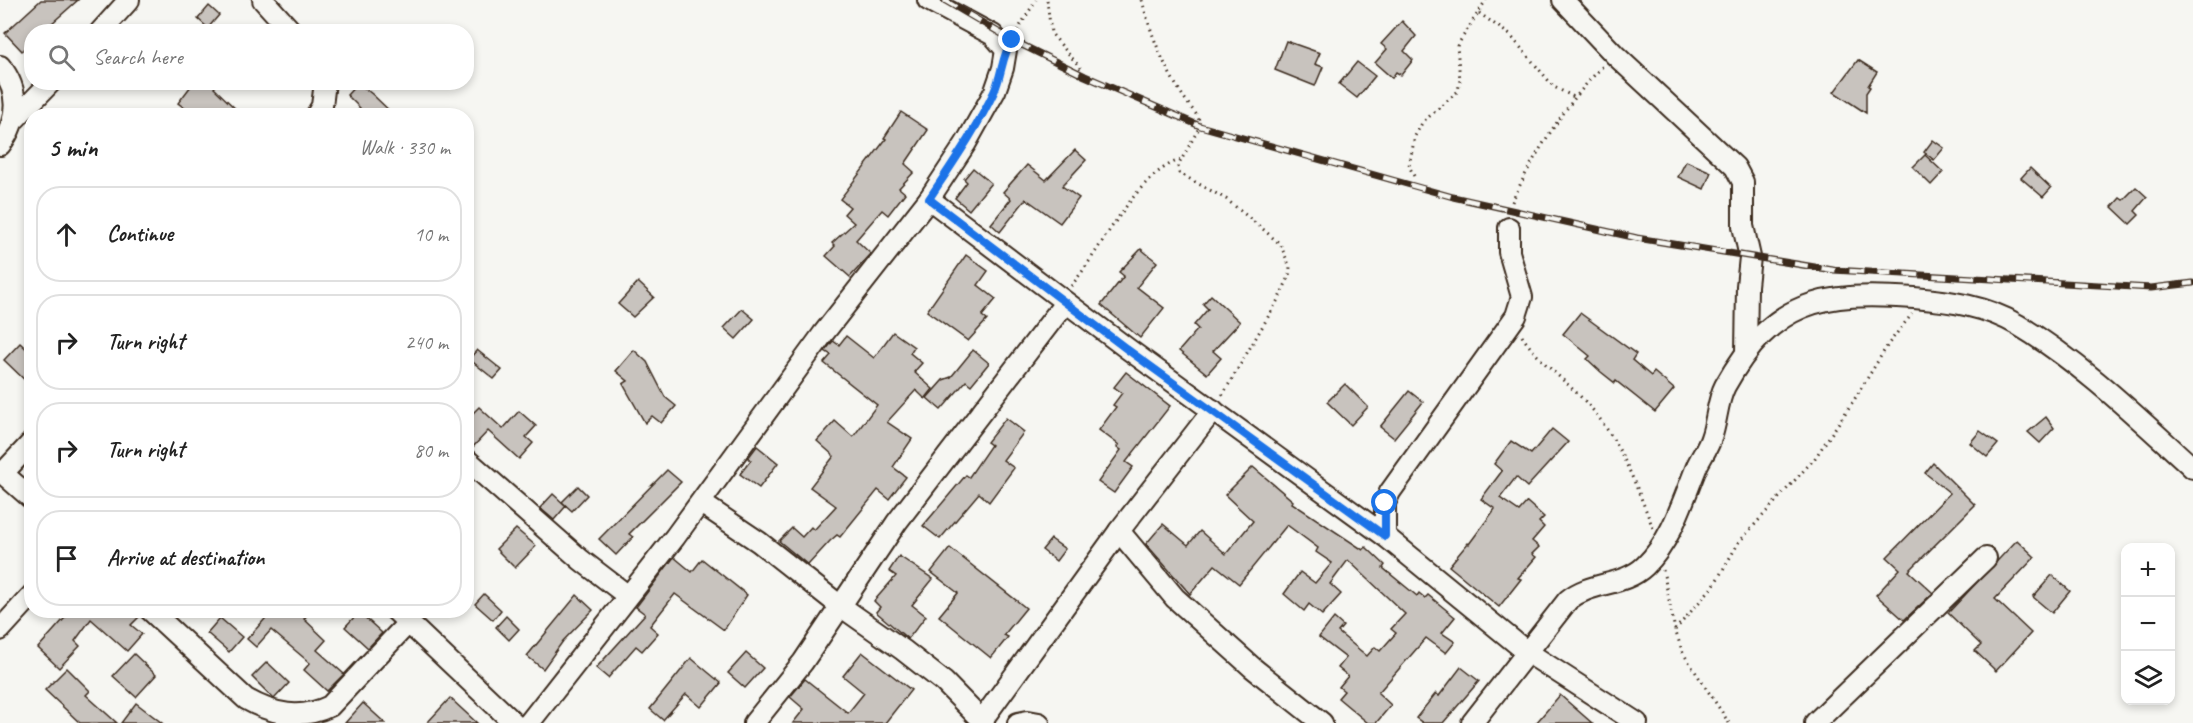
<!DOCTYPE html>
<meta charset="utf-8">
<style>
body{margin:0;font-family:Caveat,sans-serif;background:#f2f2f2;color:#222}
.controls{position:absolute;right:18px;bottom:18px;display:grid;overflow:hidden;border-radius:12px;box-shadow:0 3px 9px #0003}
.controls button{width:54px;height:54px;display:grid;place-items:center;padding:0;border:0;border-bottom:2px solid #e0e0e0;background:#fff;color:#222;font:30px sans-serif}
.stop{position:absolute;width:18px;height:18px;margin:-14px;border:4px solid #1a73e8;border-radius:50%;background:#fff}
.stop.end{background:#1a73e8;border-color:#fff;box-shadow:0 2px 6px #0008}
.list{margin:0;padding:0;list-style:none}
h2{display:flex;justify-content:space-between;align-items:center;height:78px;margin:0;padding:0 24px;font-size:26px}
h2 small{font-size:20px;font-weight:400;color:#767676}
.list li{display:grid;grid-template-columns:39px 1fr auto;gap:18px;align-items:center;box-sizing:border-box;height:96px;margin:0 12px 12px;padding:0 12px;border:2px solid #e0e0e0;border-radius:24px}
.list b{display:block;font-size:22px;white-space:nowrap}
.list em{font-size:20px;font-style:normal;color:#767676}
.icon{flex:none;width:33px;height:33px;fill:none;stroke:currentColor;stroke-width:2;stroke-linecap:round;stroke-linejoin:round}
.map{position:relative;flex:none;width:2193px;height:723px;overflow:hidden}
.search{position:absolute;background:#fff;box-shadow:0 3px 9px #0003;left:24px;top:24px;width:450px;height:66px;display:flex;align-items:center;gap:15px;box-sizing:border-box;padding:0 21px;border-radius:24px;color:#767676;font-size:22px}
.panel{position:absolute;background:#fff;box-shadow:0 3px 9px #0003;left:24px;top:108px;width:450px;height:510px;border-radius:24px}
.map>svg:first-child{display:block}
.building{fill:#c8c3be;stroke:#3b2a1e;stroke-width:1.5}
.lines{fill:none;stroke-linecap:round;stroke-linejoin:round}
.minor-casing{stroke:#3b2a1e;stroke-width:24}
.path{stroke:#3b2a1e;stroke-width:3;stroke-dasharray:1.5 4.5;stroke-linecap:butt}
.minor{stroke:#f6f6f2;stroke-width:20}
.rail-casing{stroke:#3b2a1e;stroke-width:7}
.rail{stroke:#f6f6f2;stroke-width:4.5;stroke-dasharray:14;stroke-linecap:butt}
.route{stroke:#1a73e8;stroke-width:8}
</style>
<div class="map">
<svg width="2193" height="723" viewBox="0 0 2193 723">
<rect width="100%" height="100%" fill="#f6f6f2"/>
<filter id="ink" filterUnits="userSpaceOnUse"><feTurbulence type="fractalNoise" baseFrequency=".0167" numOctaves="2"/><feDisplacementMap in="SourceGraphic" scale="12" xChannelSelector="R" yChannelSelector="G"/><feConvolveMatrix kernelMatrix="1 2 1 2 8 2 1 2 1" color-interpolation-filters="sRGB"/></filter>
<g filter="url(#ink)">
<g class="building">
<path d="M41,0H78L42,32H32V42L22,51L5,33Z"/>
<path d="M209,6L219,15L208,28L198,19Z"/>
<path d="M1402,21L1416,36L1404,51L1413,60L1401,75L1396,72L1392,78L1375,63L1387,49L1381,44Z"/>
<path d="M1286,41L1320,53L1315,64L1323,67L1315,86L1275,70Z"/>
<path d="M1858,60L1877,72L1868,86L1870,87L1866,93V113L1834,92Z"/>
<path d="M1357,62L1375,76L1357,98L1339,84Z"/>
<path d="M194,82H219L214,88L243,116H195L178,103Z"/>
<path d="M358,83L372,94L395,116H353L360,108L347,95Z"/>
<path d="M901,112L928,130L905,164L914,172L899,188L905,193L888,215L882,210L856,240L871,254L850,277L826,256L835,246L832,243L854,223L844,214L850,207L840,199L886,139L884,138Z"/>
<path d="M1933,140L1944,148L1934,160L1924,152Z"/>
<path d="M1075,150L1086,160L1062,186L1079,198L1060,223L1026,199L1000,232L991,224L1011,199L1003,192L1027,165L1046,180Z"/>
<path d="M1925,155L1943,172L1931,185L1913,167Z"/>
<path d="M1686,161L1711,172L1704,189L1678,177Z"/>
<path d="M973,168L991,183L969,210L955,198L967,182L964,179Z"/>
<path d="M2030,168L2051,188L2043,197L2021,178Z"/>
<path d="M2136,187L2147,197L2135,211L2139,215L2130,224L2112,207L2120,198L2123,200Z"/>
<path d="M1141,249L1157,262L1137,287L1164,308L1140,338L1101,305L1124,276L1119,272Z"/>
<path d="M966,255L988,271L978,285L996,299L982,316L987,320L968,341L927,311Z"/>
<path d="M638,282L654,297L633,317L618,304Z"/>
<path d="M1211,295L1240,322L1213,351L1221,358L1207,374L1179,351L1198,329L1194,325L1208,309L1203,304Z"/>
<path d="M742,309L754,319L736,339L724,328Z"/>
<path d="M1580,313L1636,354L1632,360L1651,376L1654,372L1674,389L1655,412L1616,381L1615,383L1601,372L1587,359L1590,356L1563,334Z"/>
<path d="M893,332L914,347L910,353L922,363L914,372L933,389L925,399L916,390L887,422L912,439L893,467L906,477L889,499L878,490L840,537L837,535L830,541L808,565L779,541L792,528L802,537L811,527L814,530L836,506L810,487L834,456L817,441L835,421L853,437L877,405L824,363L831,355L825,351L833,341L839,345L846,336L874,358Z"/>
<path d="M20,343L32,354V387L4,360Z"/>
<path d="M477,350L502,370L494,379L469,359Z"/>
<path d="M634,350L647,362L665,397L676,406L661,423L652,416L645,423L623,384L628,381L616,371Z"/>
<path d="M973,350L989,363L971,385L966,381L941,410L927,398L943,380L951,377Z"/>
<path d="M1126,372L1170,406L1126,462L1133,467L1114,493L1098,482L1121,450L1117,447L1119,445L1099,430L1116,407L1113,405L1122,393L1114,387Z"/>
<path d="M1345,384L1368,407L1351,425L1327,402Z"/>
<path d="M1409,391L1423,402L1394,438L1380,427Z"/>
<path d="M479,407L503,429L519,411L536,426L526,437L533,443L519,459L488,431L471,449L466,447V420Z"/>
<path d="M2046,417L2054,428L2040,443L2028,432Z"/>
<path d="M1006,418L1024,432L1003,460L1014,468L989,502L979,493L940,539L923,526L966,475L969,477L991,445L987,442Z"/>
<path d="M1552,429L1568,442L1527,487L1516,477L1500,498L1519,511L1527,502L1544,517L1539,522L1544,527L1532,541L1539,547L1532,554L1536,557L1518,578L1521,579L1499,607L1449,566L1468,543L1469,544L1495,509L1481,499L1502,471L1494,464L1511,441L1531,454Z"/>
<path d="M1980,431L1998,444L1987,457L1970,443Z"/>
<path d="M757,446L778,463L759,488L740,474L751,460L748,458Z"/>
<path d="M1933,463L1975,505L1909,571L1933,593L1904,620L1876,595L1900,569L1887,557L1950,493L1925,473Z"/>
<path d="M1253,467L1293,501L1292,503L1363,550L1366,547L1385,565L1383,568L1417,596L1419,593L1425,598L1428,595L1455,617L1442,633L1455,642L1446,653L1426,638L1378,693L1391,705L1376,723H1368L1338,698L1344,691L1339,687L1348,676L1338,668L1346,658L1319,637L1334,618L1343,626L1338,632L1367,656L1375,647L1380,651L1396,633L1391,629L1405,614L1348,560L1330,584L1341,594L1322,615L1309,604L1304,611L1284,594L1300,572L1315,583L1332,563L1316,552L1318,548L1287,525L1239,584L1215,565L1190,594L1146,544L1163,524L1188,545L1200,531L1226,554L1253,521L1225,495Z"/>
<path d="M667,470L681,482L629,534L633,537L616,555L599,539Z"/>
<path d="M578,486L587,495L572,511L562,502Z"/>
<path d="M553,494L566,506L554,520L540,508Z"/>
<path d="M516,529L536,546L515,568L496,549Z"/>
<path d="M1051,539L1065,549L1056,561L1042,550Z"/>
<path d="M2017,540L2035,557L1995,599L2031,633L1996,671L1975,651L1981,645L1948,613Z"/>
<path d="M950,548L1026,608L1004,635L1008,637L991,658L939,616L958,593L931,572Z"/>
<path d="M899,556L933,579L912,605L926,616L908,639L876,612L880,607L874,601L896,576L889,571Z"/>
<path d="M674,557L692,572L702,559L747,595L724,630L675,594L650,626L658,633L642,651L636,646L608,678L596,668L645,614L636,607Z"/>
<path d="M2052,575L2070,591L2052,613L2033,597Z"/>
<path d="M484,594L501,610L493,620L475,604Z"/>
<path d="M577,595L593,610L563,641L543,669L527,656Z"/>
<path d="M72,610H138L140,616L131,625L142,634L127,651L91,619L75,641L80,646L59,668L38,648Z"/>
<path d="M273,610H311L304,619L326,640L317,650L344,674L327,691L304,670L310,663L271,630L256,647L247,639Z"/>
<path d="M359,612L382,633L368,648L345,627Z"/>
<path d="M506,616L519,629L509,640L496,627Z"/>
<path d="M220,618L242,637L229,652L207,633Z"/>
<path d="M862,652L911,690L885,723H793L804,709L790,697L805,679L848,713L864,693L843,676Z"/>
<path d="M746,653L763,668L745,688L728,673Z"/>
<path d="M134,654L156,675L136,697L113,676Z"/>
<path d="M691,658L721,683L701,707L686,694L663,720L650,709Z"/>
<path d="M267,662L289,683L274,699L252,677Z"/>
<path d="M1461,667L1479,681L1443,723H1423L1416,718L1436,693L1439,696Z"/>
<path d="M67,668L90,691L86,695L117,723H80L45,690Z"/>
<path d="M1560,695L1592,723H1536Z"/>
<path d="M450,698L477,723H427Z"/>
<path d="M136,703L162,723H121Z"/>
<path d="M363,703L385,723H345Z"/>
</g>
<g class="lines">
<g class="minor-casing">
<g id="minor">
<path d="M263,0L292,32"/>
<path d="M1563,0L1615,55L1735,167L1743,182V226L1750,257L1747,286L1746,353"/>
<path d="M100,32L129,0"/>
<path d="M0,66C20,90 19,121 0,145"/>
<path d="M316,116L322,106L325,82"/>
<path d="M15,119L51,82"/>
<path d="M929,199L1128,349L1385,536L1527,652L1637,723"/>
<path d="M466,459L581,560L628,596"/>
<path d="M0,471L32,499"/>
<path d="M3,473L32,442"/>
<path d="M701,503L759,542L839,605L903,650L944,682L984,723"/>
<path d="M1119,531L1175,598L1253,668L1322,723"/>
<path d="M1385,536V503L1390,492L1516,316L1522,297L1509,252V228"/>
<path d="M150,610L246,699C274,715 301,720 330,706L408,623"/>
<path d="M395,610L514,723"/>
<path d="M0,630L32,595"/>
<path d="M529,723L675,537L823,334L929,199L966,143L995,91L1003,68L1006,50L993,35L928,0"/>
<path d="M754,723L803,662L897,522L1065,303"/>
<path d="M980,723L1119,531L1213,410"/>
<path d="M1018,723L1028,721L1039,723"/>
<path d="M1472,723L1568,600C1591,581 1623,587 1645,566C1672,540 1683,500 1697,466C1701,457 1708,448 1711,438C1717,422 1717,401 1725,386C1773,300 1822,291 1914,298C1950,301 1986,306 2018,325C2082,363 2138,418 2193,468"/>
<path d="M1815,723L1986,558"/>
</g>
</g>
<g class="path">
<path d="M1047,0L1051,33L1083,71"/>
<path d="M1142,0C1151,36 1166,72 1187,102C1192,110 1200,116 1200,126L1178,166L1179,173L1226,199L1264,230L1280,244L1290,267L1289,277L1279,298L1222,396"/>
<path d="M1479,13L1510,35L1554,87L1576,98"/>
<path d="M1014,36L1036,0"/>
<path d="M1414,176L1409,166L1415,136L1422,123L1458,91L1460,80L1457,46L1486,0"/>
<path d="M1512,202C1532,157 1567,102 1603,66"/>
<path d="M1071,286C1101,251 1135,174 1180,160"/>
<path d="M1522,336C1540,364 1571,384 1592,409C1622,445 1636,486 1653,528"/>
<path d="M1663,570L1675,630L1683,653L1729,723"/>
<path d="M1675,630L1714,585L1739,542L1815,458L1854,400L1889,343L1912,314"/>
</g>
<use href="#minor" class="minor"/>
<g class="rail-casing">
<path id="rail" d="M944,0L1012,40L1085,76L1200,126L1453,197L1637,238L1833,270L2151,288L2193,283"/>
</g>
<use href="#rail" class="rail"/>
</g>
</g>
<g class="lines" filter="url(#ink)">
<path class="route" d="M1012,40C1002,55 1002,75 994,92C976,130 952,164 929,199L1128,350L1385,536V503"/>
</g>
</svg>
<div class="controls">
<button>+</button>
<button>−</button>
<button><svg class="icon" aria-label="layers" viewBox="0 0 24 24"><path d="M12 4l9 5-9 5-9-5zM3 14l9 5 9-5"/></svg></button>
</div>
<div class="stop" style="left:1385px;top:503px"></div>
<div class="stop end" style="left:1012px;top:40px"></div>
<div class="search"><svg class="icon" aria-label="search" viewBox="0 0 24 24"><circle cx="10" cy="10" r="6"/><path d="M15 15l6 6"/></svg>Search here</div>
<section class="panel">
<h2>5 min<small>Walk · 330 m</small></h2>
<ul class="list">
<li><svg class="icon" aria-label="ahead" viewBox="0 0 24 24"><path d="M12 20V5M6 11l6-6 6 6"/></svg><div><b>Continue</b></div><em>10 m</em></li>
<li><svg class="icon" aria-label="right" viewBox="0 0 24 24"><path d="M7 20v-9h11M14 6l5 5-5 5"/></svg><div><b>Turn right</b></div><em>240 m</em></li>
<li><svg class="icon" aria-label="right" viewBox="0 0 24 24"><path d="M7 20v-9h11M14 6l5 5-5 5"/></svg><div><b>Turn right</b></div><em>80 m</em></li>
<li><svg class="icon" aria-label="arrive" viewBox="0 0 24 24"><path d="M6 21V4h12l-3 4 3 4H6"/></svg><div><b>Arrive at destination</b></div></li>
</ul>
</section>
</div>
